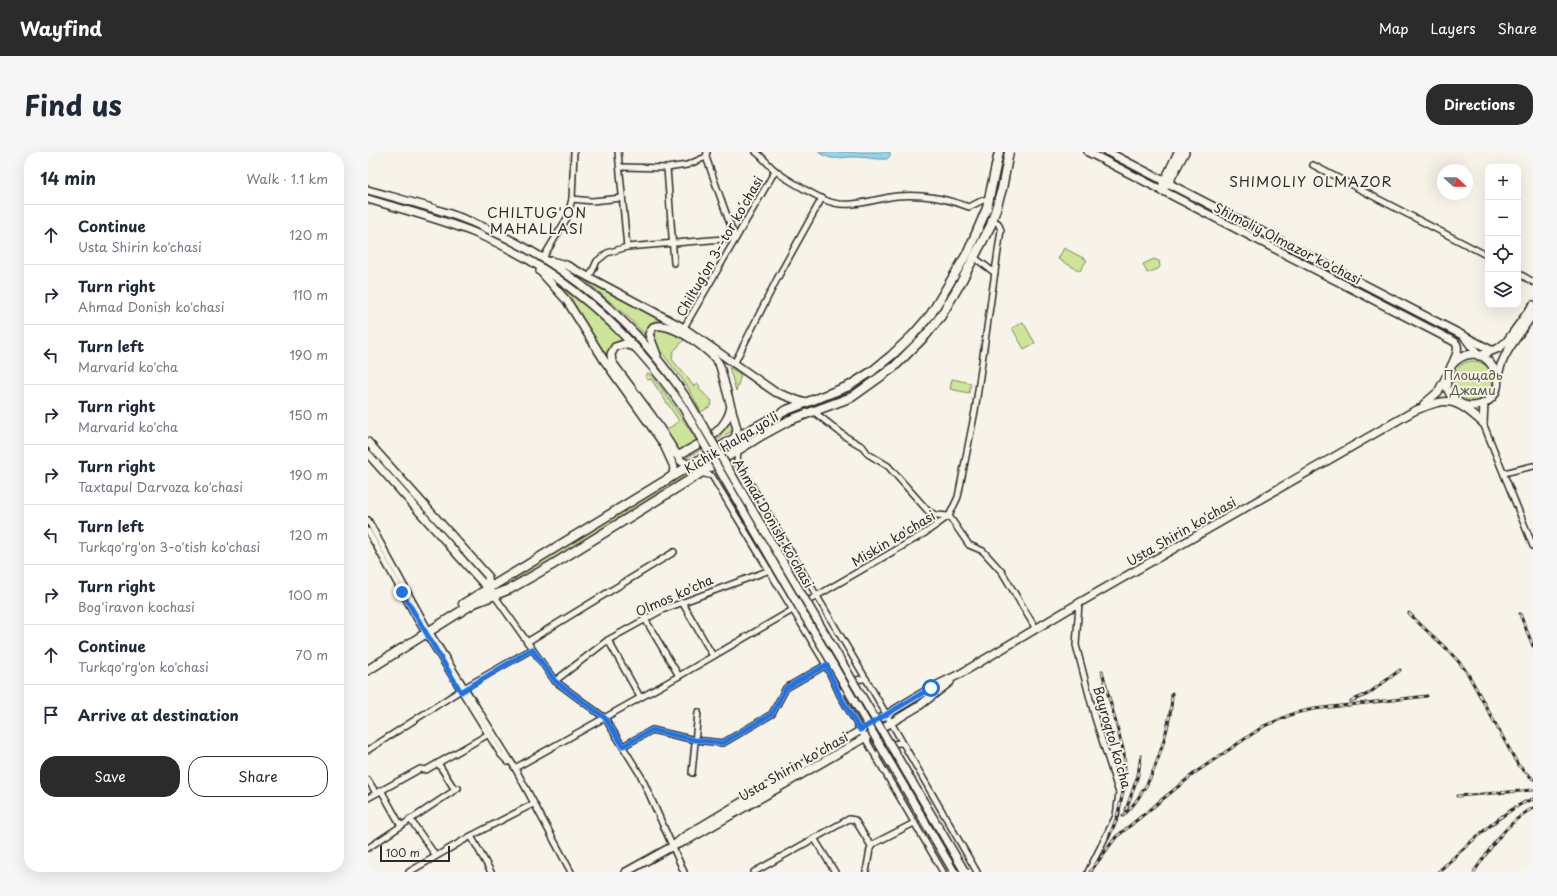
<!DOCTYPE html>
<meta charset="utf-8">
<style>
body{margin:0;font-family:"Playpen Sans",sans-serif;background:#f6f6f7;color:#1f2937}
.controls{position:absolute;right:12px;top:12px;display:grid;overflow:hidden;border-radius:8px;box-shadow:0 4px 16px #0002}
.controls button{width:36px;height:36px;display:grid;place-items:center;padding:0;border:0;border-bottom:1px solid #e0e1e3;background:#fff;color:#1f2937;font:20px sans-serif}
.compass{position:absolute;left:1069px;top:12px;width:36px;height:36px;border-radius:50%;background:#fff;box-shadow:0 4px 16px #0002;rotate:111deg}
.scale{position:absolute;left:12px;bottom:10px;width:70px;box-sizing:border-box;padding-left:4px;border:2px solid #2b2b2b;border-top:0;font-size:11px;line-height:14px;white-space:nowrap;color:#2b2b2b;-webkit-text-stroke:3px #f7f3e8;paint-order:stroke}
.stop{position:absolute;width:12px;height:12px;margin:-9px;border:3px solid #1a73e8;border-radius:50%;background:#fff}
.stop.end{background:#1a73e8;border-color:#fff;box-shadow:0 1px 4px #0008}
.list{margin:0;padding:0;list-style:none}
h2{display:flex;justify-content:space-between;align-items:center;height:52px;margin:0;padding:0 16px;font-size:17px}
h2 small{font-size:13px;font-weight:400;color:#747a83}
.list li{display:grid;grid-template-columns:26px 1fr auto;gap:12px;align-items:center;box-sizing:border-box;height:60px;padding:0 16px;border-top:1px solid #e0e1e3}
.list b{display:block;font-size:15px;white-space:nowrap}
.list p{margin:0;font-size:13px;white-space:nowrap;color:#747a83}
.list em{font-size:13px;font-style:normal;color:#747a83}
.actions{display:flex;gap:8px;padding:12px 16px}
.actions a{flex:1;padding:9px 0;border:1px solid #2b2b2b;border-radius:16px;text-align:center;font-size:14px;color:#2b2b2b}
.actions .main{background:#2b2b2b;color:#fff}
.icon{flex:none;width:22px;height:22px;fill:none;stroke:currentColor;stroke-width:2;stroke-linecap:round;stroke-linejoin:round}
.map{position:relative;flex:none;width:1165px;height:720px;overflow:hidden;border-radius:16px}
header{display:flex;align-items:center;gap:24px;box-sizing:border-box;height:56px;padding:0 20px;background:#2b2b2b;color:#fff}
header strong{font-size:19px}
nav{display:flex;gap:22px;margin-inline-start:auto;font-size:14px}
.intro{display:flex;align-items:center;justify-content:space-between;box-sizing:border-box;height:96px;padding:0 24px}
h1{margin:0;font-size:28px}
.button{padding:10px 18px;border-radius:16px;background:#2b2b2b;color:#fff;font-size:14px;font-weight:700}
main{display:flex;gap:24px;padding:0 24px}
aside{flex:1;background:#fff;border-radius:16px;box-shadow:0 4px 16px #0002}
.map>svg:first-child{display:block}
.green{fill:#cde499;stroke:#7c8862}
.water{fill:#8fd7f0;stroke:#6792a1}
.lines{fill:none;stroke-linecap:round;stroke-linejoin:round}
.minor-casing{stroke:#2b2b2b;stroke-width:8}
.major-casing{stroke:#2b2b2b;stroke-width:10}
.highway-casing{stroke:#2b2b2b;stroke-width:11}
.minor{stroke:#f7f3e8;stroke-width:5}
.major{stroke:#f7f3e8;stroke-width:7}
.highway{stroke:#f7f3e8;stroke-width:8}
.rail-casing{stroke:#2b2b2b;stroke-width:3}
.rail{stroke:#f7f3e8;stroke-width:1.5;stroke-dasharray:4.5;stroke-linecap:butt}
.major-bridge-casing{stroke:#2b2b2b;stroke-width:10;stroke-linecap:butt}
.major-bridge{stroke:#f7f3e8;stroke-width:7}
.route{stroke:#1a73e8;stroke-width:5}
.labels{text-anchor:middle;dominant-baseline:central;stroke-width:4;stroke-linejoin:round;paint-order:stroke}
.street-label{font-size:13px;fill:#2b2b2b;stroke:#f7f3e8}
.park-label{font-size:13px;fill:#545946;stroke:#f7f3e8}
.neighbourhood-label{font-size:14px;letter-spacing:1px;fill:#2b2b2b;stroke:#f7f3e8}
</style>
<header>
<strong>Wayfind</strong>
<nav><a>Map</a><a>Layers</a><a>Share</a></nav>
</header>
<div class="intro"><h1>Find us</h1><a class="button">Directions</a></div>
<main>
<aside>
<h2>14 min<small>Walk · 1.1 km</small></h2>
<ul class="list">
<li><svg class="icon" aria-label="ahead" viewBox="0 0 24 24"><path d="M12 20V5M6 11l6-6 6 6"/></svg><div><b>Continue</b><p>Usta Shirin ko'chasi</p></div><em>120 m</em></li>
<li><svg class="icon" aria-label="right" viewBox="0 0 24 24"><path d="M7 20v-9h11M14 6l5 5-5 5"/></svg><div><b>Turn right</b><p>Ahmad Donish ko'chasi</p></div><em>110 m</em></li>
<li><svg class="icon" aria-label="left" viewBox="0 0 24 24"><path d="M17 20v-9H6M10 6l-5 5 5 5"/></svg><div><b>Turn left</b><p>Marvarid ko'cha</p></div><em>190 m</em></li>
<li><svg class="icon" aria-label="right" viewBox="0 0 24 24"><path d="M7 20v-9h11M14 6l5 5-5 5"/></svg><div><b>Turn right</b><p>Marvarid ko'cha</p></div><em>150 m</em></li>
<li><svg class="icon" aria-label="right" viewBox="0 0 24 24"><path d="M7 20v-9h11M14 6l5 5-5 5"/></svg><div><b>Turn right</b><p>Taxtapul Darvoza ko'chasi</p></div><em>190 m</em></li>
<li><svg class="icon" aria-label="left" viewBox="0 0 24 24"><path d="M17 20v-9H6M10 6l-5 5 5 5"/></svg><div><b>Turn left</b><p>Turkqo'rg'on 3-o'tish ko'chasi</p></div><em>120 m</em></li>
<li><svg class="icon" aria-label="right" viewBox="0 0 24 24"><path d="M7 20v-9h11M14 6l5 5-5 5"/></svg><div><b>Turn right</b><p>Bog'iravon kochasi</p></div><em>100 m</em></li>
<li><svg class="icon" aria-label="ahead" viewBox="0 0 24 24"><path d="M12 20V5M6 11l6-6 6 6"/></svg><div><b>Continue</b><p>Turkqo'rg'on ko'chasi</p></div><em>70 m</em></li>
<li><svg class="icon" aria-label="arrive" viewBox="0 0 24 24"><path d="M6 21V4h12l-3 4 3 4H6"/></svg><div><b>Arrive at destination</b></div></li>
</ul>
<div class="actions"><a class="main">Save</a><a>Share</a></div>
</aside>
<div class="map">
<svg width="1165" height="720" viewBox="0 0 1165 720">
<rect width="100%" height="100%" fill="#f7f3e8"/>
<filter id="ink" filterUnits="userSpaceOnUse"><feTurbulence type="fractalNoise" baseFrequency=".025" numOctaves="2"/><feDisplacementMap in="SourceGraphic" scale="8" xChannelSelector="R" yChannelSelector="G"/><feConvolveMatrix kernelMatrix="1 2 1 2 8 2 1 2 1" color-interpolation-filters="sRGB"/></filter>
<g filter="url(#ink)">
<g class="green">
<path d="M634,0H637L630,42L616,81L574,156L561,174L531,207L498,232L473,246L447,255V253C532,226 599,133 625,51C630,34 631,17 634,0Z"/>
<path d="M803,36L869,70V73L800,37Z"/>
<path d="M877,76L1022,149L1020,153L876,77Z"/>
<path d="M696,96L719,108L712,119L690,107Z"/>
<path d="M786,107L791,109L792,114L790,117L779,121L775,112Z"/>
<path d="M218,129L295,169H287L281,173L278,184L261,166Z"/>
<path d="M187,131L217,154L255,188L242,194L239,209Z"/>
<path d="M1030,155H1032L1087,184L1086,186L1029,157Z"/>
<path d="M655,170L667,191L656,197L644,176Z"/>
<path d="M298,176L317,187L305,200L304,207C311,217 319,223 325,234L330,232L332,235L331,237L344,249L343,254L333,260L318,232L287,192L286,180L288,178Z"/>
<circle cx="1105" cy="229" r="20"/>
<path d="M361,215L373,223L368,239Z"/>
<path d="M279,222H282L295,238L330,290L309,299L297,279L311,269L283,227L280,228L277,225Z"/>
<path d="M584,227L603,231L601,241L582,237Z"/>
<path d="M432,256V261L165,420L147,428L145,424L413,263Z"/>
<path d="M363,262L367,273L364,279L317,307L312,304H317C335,293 358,285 363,262Z"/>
</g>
<path class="water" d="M450,0H522V4L519,7C509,8 499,5 488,5C471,4 467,11 450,0Z"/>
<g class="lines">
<g class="minor-casing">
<g id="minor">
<path d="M250,0L259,95"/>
<path d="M388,0C396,6 400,13 408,19C416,26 455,49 466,51C485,56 510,46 529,44C556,42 576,46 601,55L615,48H621"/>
<path d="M945,13L1120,104"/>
<path d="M252,15L299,16L319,13L338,5"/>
<path d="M299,16L306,111"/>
<path d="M204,47L224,49L254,46"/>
<path d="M175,106L199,66L204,47L206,0"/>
<path d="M607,106L627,121"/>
<path d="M1150,121L1165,130"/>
<path d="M221,126L229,109L239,101L259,95L367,86L338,5L339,0"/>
<path d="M314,179L407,19"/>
<path d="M366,212L409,127L454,46"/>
<path d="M445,259L478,285L495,295L500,302L520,314L560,359L568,363L581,364L601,393L615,399L634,420L668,477"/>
<path d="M1115,271L1165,394"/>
<path d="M370,299L369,309L498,527L609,720"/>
<path d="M333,321L344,324L458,513L472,543L575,720"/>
<path d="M1136,321L1165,314"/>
<path d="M0,368L61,479L147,616L203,720"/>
<path d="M0,379L50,469L133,603L140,610"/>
<path d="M126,443L187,529L237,566L273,624L316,720"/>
<path d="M314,450L345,504"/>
<path d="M711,451L708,493L727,566L751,641L748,664L720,720"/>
<path d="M277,467L311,524"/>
<path d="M240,488L272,545"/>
<path d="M159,490L306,400"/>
<path d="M187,529L240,488L294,458L402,418"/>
<path d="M472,543C477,533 486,526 498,527"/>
<path d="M255,594L284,578L327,588L355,591L404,562L418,536L458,513"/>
<path d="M0,598L96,536L164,497"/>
<path d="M508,606C513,595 523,591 534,591"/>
<path d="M70,611L87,638"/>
<path d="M147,616L311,524L557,381L581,364L590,345L607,259L633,78L630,71L625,69"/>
<path d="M324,621L330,560"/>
<path d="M0,628L8,641"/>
<path d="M13,638L33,674"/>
<path d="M0,646L52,617L58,618L119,583"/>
<path d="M42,667L68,704"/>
<path d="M103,684L123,720"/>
<path d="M446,686L467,720"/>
<path d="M0,696L90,636"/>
<path d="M41,720L103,684L165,652"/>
<path d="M386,720L481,667L487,668L503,694"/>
<path d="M498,720L502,697L505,692L546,671"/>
</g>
</g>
<g class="major-casing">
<g id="major">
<path d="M720,0L1087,190C1099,203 1062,228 1088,248C1094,254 1103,255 1111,253C1153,241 1115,176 1083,214"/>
<path d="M740,0L1123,198"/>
<path d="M795,32L810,0"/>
<path d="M0,38C38,49 77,58 113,74C198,110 271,173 321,250"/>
<path d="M793,39L801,30L817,0"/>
<path d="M0,47C36,58 73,67 107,81C191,115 263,180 314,254"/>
<path d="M183,109L198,113L316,176L407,240L437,251"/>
<path d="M172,119L199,149L236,208L295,291L306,315L305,322L302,326"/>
<path d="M1098,187L1111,204L1131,196L1139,189L1165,153"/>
<path d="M266,195L256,192L247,195L243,202L244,210L284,264L313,309L319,312L326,311"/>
<path d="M289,203L281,182L285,175C300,167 347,200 352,214L369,277L367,286"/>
<path d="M1130,224C1134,201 1153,181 1165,162"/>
<path d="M1056,252L1070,240L1078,225"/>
<path d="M1115,271L1116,251"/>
<path d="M0,290L120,424L121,436"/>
<path d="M306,301L309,303L315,301C335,289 358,280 363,255"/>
<path d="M0,302L113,429L123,438"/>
<path d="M305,694L317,684L563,536L592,522L711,451L1046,259C1082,244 1086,246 1115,271"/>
<path d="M258,720L305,694L320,688L531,566L551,554L582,530"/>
</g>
</g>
<g class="highway-casing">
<g id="highway">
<path d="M95,452L367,286L419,258L481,234L503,220L524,203L544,184L563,162L600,100L619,56L631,0"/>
<path d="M0,518L106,451L142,437L184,413L391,285L422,268L484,245L526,215L558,183L573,164L592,132L623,73L634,37L641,0"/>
</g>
</g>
<use href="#minor" class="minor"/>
<use href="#major" class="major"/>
<use href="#highway" class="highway"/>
<g class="rail-casing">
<g id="rail">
<path d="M1041,461C1060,482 1084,498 1100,522L1150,613L1165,627"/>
<path d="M1152,462L1165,494"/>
<path d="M734,519L756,601L757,618L756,636L749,665L741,685"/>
<path d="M983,549L1000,542L1032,518"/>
<path d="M1089,644L1165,638"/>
<path d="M758,658L770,623L773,604"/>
<path d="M755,664C762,657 769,649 774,640C789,619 804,567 804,541"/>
<path d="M722,720L748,685L828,620L896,574L927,561L946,557L1059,544"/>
<path d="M1070,720C1092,700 1138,655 1165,647"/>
<path d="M1106,720C1122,696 1139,670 1165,656"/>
</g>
</g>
<use href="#rail" class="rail"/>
<g class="major-bridge-casing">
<g id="major-bridge">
<path d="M321,250L597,720"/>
<path d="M314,254L586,720"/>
</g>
</g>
<use href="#major-bridge" class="major-bridge"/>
</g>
</g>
<g class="lines" filter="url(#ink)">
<path class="route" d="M34,440L93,540L164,497L187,529L237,566L255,594L284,578L327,588L355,591L404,562L418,536L458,513L472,544L492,578L563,536"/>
</g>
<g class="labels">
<g class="street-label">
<text transform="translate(920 91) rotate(27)">Shimoliy Olmazor ko'chasi</text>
<text transform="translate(351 94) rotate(-60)">Chiltug'on 3--tor koʻchasi</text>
<text transform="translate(363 290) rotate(-31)">Kichik Halqa yo'li</text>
<text transform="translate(406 371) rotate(60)">Ahmad Donish ko'chasi</text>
<text transform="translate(813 379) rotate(-30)">Usta Shirin ko'chasi</text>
<text transform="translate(525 386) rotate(-31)">Miskin ko'chasi</text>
<text transform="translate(306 443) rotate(-24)">Olmos ko'cha</text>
<text transform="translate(745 585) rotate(74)">Bayroqtol ko'cha</text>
<text transform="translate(425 614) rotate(-30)">Usta Shirin ko'chasi</text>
</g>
<g class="park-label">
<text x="1105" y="222">Площадь<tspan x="1105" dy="15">Джами</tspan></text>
</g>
<g class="neighbourhood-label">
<text x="943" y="29">SHIMOLIY OLMAZOR</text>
<text x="169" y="60">CHILTUG'ON<tspan x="169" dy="16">MAHALLASI</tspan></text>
</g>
</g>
</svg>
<div class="controls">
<button>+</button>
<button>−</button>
<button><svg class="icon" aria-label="locate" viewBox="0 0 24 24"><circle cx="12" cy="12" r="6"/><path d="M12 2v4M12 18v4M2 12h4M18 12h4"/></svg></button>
<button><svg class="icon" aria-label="layers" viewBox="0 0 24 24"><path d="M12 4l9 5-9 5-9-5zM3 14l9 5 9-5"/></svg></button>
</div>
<svg class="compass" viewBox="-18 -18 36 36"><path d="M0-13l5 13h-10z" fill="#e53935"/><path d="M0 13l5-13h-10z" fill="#747a83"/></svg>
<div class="scale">100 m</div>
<div class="stop" style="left:563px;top:536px"></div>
<div class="stop end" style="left:34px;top:440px"></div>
</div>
</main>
